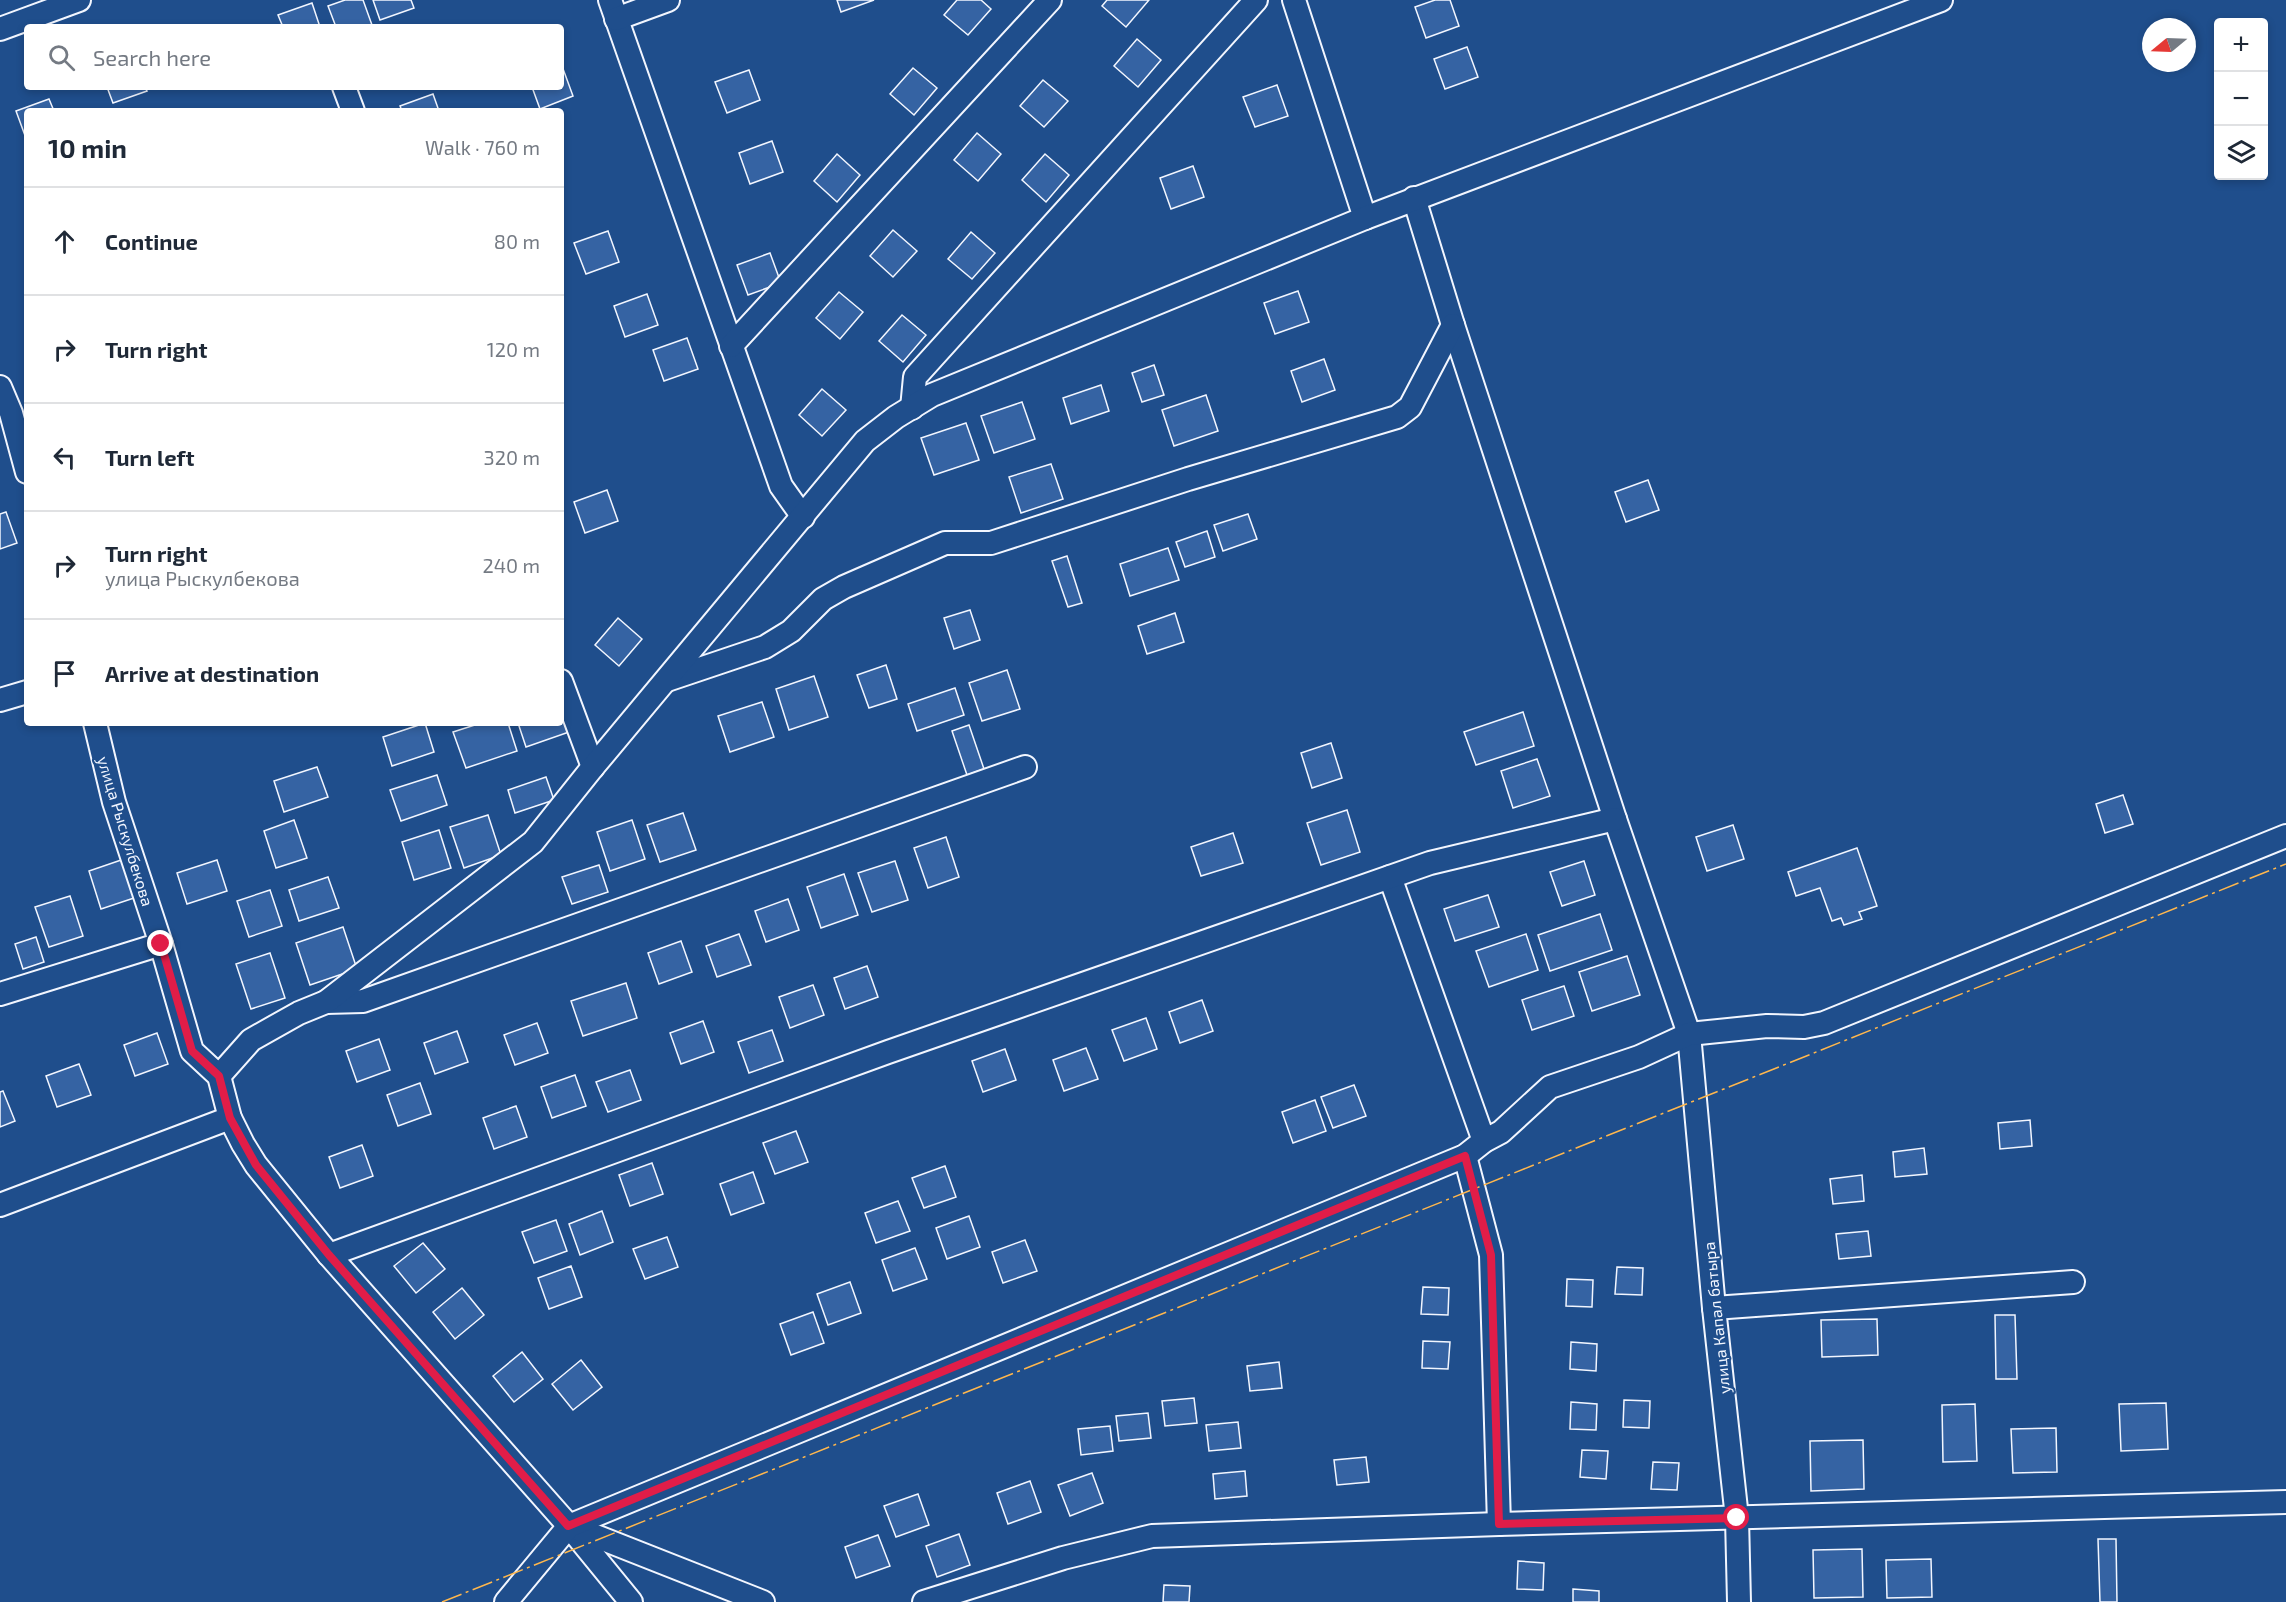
<!DOCTYPE html>
<meta charset="utf-8">
<style>
body{margin:0;font-family:"Exo 2",sans-serif;background:#f2f2f3;color:#1f2937}
.controls{position:absolute;right:18px;top:18px;display:grid;overflow:hidden;border-radius:6px;box-shadow:0 3px 9px #0003}
.controls button{width:54px;height:54px;display:grid;place-items:center;padding:0;border:0;border-bottom:2px solid #e0e1e3;background:#fff;color:#1f2937;font:30px sans-serif}
.compass{position:absolute;left:2142px;top:18px;width:54px;height:54px;border-radius:50%;background:#fff;box-shadow:0 3px 9px #0003;rotate:251deg}
.stop{position:absolute;width:18px;height:18px;margin:-14px;border:4px solid #e11d48;border-radius:50%;background:#fff}
.stop.end{background:#e11d48;border-color:#fff;box-shadow:0 2px 6px #0008}
.list{margin:0;padding:0;list-style:none}
h2{display:flex;justify-content:space-between;align-items:center;height:78px;margin:0;padding:0 24px;font-size:26px}
h2 small{font-size:20px;font-weight:400;color:#747a83}
.list li{display:grid;grid-template-columns:39px 1fr auto;gap:18px;align-items:center;box-sizing:border-box;height:108px;padding:0 24px;border-top:2px solid #e0e1e3}
.list b{display:block;font-size:22px;white-space:nowrap}
.list p{margin:0;font-size:20px;white-space:nowrap;color:#747a83}
.list em{font-size:20px;font-style:normal;color:#747a83}
.icon{flex:none;width:33px;height:33px;fill:none;stroke:currentColor;stroke-width:2;stroke-linecap:round;stroke-linejoin:round}
.map{position:relative;flex:none;width:2286px;height:1602px;overflow:hidden}
.search{position:absolute;background:#fff;box-shadow:0 3px 9px #0003;left:24px;top:24px;width:540px;height:66px;display:flex;align-items:center;gap:15px;box-sizing:border-box;padding:0 21px;border-radius:6px;color:#747a83;font-size:22px}
.panel{position:absolute;background:#fff;box-shadow:0 3px 9px #0003;left:24px;top:108px;width:540px;height:618px;border-radius:6px}
.map>svg:first-child{display:block}
.building{fill:#3563a3;stroke:#f2f6ff;stroke-width:1.5}
.lines{fill:none;stroke-linecap:round;stroke-linejoin:round}
.minor-casing{stroke:#f2f6ff;stroke-width:26}
.minor{stroke:#1f4e8c;stroke-width:22}
.power{stroke:#ffb74d;stroke-width:1.5;stroke-dasharray:21 4.5 3 4.5;stroke-linecap:butt}
.route{stroke:#e11d48;stroke-width:8}
.labels{text-anchor:middle;dominant-baseline:central;stroke-width:4.5;stroke-linejoin:round;paint-order:stroke}
.street-label{font-size:16px;fill:#f2f6ff;stroke:#1f4e8c}
</style>
<div class="map">
<svg width="2286" height="1602" viewBox="0 0 2286 1602">
<rect width="100%" height="100%" fill="#1f4e8c"/>
<g class="building">
<path d="M345,0H363L372,25L366,27H336L328,6Z"/>
<path d="M373,0H411L414,8L380,20Z"/>
<path d="M837,0H874L841,12Z"/>
<path d="M957,0H981L991,9L968,35L944,15Z"/>
<path d="M1107,0H1149L1126,27L1102,6Z"/>
<path d="M1435,0H1450L1459,26L1426,38L1415,7Z"/>
<path d="M312,3L320,27H283L278,15Z"/>
<path d="M1137,39L1161,60L1138,87L1114,66Z"/>
<path d="M1467,47L1478,77L1445,89L1434,59Z"/>
<path d="M562,66L573,96L540,109L532,87H561Z"/>
<path d="M913,68L937,88L914,115L890,94Z"/>
<path d="M749,70L760,100L727,113L715,82Z"/>
<path d="M1043,80L1068,101L1044,127L1020,106Z"/>
<path d="M1277,85L1288,116L1255,127L1243,97Z"/>
<path d="M107,87H145L147,91L113,103Z"/>
<path d="M433,94L439,111H402L400,106Z"/>
<path d="M49,99L54,111H27V141L16,111Z"/>
<path d="M977,133L1001,154L978,181L954,160Z"/>
<path d="M772,141L783,172L750,184L739,153Z"/>
<path d="M837,154L860,175L837,202L814,181Z"/>
<path d="M1045,154L1069,175L1046,202L1022,180Z"/>
<path d="M1193,166L1204,197L1171,209L1160,178Z"/>
<path d="M893,230L917,251L893,277L870,256Z"/>
<path d="M608,231L619,262L586,274L574,243Z"/>
<path d="M971,232L995,253L972,279L948,259Z"/>
<path d="M770,253L781,283L748,295L737,265Z"/>
<path d="M1298,291L1309,322L1275,334L1264,303Z"/>
<path d="M839,292L863,312L840,339L816,318Z"/>
<path d="M647,294L658,325L625,337L614,306Z"/>
<path d="M902,315L926,335L903,362L879,341Z"/>
<path d="M687,338L698,369L664,381L653,350Z"/>
<path d="M1324,359L1335,390L1302,402L1291,371Z"/>
<path d="M1154,365L1164,395L1142,402L1132,373Z"/>
<path d="M1101,385L1109,411L1071,424L1063,398Z"/>
<path d="M822,389L846,410L822,436L799,415Z"/>
<path d="M1206,395L1218,431L1174,446L1162,410Z"/>
<path d="M1022,402L1035,439L994,453L981,416Z"/>
<path d="M966,423L979,460L934,475L921,438Z"/>
<path d="M1051,464L1063,499L1021,513L1009,477Z"/>
<path d="M1648,480L1659,510L1626,522L1615,492Z"/>
<path d="M607,490L618,521L585,533L574,502Z"/>
<path d="M6,512L17,543L0,549V514Z"/>
<path d="M1248,514L1257,539L1223,551L1214,525Z"/>
<path d="M1207,531L1215,557L1185,567L1176,542Z"/>
<path d="M1168,548L1179,580L1130,596L1120,564Z"/>
<path d="M1067,556L1082,603L1068,607L1052,561Z"/>
<path d="M970,610L980,640L954,649L944,618Z"/>
<path d="M1175,613L1184,642L1147,654L1138,626Z"/>
<path d="M618,618L642,639L619,666L595,645Z"/>
<path d="M886,665L897,699L869,708L857,675Z"/>
<path d="M1007,670L1020,709L982,721L969,683Z"/>
<path d="M814,676L828,717L789,730L776,689Z"/>
<path d="M955,688L964,715L917,731L908,704Z"/>
<path d="M762,702L774,737L730,752L718,716Z"/>
<path d="M561,707L569,732L526,747L518,723H561Z"/>
<path d="M1523,712L1534,746L1476,765L1464,732Z"/>
<path d="M425,723L434,752L392,766L383,737Z"/>
<path d="M481,723H508L517,751L466,768L453,732Z"/>
<path d="M969,725L984,769L967,775L952,731Z"/>
<path d="M1331,743L1342,778L1312,788L1301,753Z"/>
<path d="M1537,759L1550,796L1513,808L1501,771Z"/>
<path d="M317,767L328,797L284,812L274,781Z"/>
<path d="M437,775L447,805L401,821L390,790Z"/>
<path d="M546,777L554,800L515,813L508,790Z"/>
<path d="M2123,795L2133,824L2105,833L2096,804Z"/>
<path d="M1347,810L1360,852L1321,865L1307,823Z"/>
<path d="M683,813L696,850L660,862L647,825Z"/>
<path d="M488,815L501,855L464,868L450,827Z"/>
<path d="M294,820L307,858L276,868L264,831Z"/>
<path d="M632,820L645,859L610,871L597,832Z"/>
<path d="M1733,825L1744,859L1707,871L1696,837Z"/>
<path d="M439,830L451,868L414,880L402,842Z"/>
<path d="M1233,833L1243,863L1201,876L1191,847Z"/>
<path d="M946,837L959,877L928,888L914,848Z"/>
<path d="M1857,848L1877,906L1859,912L1862,919L1844,925L1841,918L1832,921L1820,888L1796,896L1788,872Z"/>
<path d="M127,858L140,896L101,909L89,871Z"/>
<path d="M217,860L227,891L187,904L177,873Z"/>
<path d="M895,861L908,900L872,912L858,873Z"/>
<path d="M1584,861L1595,895L1562,906L1550,872Z"/>
<path d="M599,865L608,892L572,904L562,877Z"/>
<path d="M844,874L858,915L821,928L807,887Z"/>
<path d="M328,877L339,908L299,921L289,890Z"/>
<path d="M270,890L282,926L249,937L237,901Z"/>
<path d="M1488,895L1499,927L1455,941L1444,909Z"/>
<path d="M70,896L83,936L49,947L35,907Z"/>
<path d="M788,899L799,930L766,942L755,911Z"/>
<path d="M1600,914L1612,950L1550,971L1538,935Z"/>
<path d="M343,927L357,969L310,985L296,943Z"/>
<path d="M739,934L751,965L717,977L706,946Z"/>
<path d="M1526,934L1538,970L1489,987L1476,951Z"/>
<path d="M36,937L44,962L23,969L15,944Z"/>
<path d="M681,941L692,972L659,984L648,953Z"/>
<path d="M270,953L285,998L251,1009L236,964Z"/>
<path d="M1627,956L1640,995L1592,1011L1579,972Z"/>
<path d="M867,966L878,997L845,1009L834,978Z"/>
<path d="M626,983L637,1018L583,1036L571,1001Z"/>
<path d="M813,985L824,1015L790,1028L779,997Z"/>
<path d="M1564,986L1574,1016L1532,1030L1522,1000Z"/>
<path d="M1202,1000L1213,1031L1180,1043L1169,1012Z"/>
<path d="M1146,1018L1157,1049L1124,1061L1112,1030Z"/>
<path d="M703,1021L714,1052L681,1064L670,1033Z"/>
<path d="M537,1023L548,1053L515,1065L504,1035Z"/>
<path d="M772,1030L783,1061L749,1073L738,1042Z"/>
<path d="M457,1031L468,1062L435,1074L424,1043Z"/>
<path d="M157,1033L168,1064L135,1076L124,1045Z"/>
<path d="M379,1039L390,1070L357,1082L346,1051Z"/>
<path d="M1086,1048L1098,1079L1064,1091L1053,1060Z"/>
<path d="M1005,1049L1016,1080L983,1092L972,1061Z"/>
<path d="M79,1064L91,1095L57,1107L46,1076Z"/>
<path d="M630,1070L641,1100L608,1112L596,1082Z"/>
<path d="M575,1075L586,1106L552,1118L541,1087Z"/>
<path d="M420,1083L431,1114L398,1126L387,1095Z"/>
<path d="M1354,1085L1366,1116L1333,1128L1321,1097Z"/>
<path d="M3,1091L15,1121L0,1127V1092Z"/>
<path d="M1315,1100L1326,1131L1293,1143L1282,1112Z"/>
<path d="M516,1106L527,1137L494,1149L483,1118Z"/>
<path d="M2030,1120L2032,1146L2000,1149L1998,1123Z"/>
<path d="M796,1131L808,1162L775,1174L763,1143Z"/>
<path d="M362,1145L373,1176L340,1188L329,1157Z"/>
<path d="M1924,1148L1927,1174L1895,1177L1893,1152Z"/>
<path d="M652,1163L663,1194L630,1206L619,1175Z"/>
<path d="M945,1166L956,1197L924,1208L912,1178Z"/>
<path d="M753,1172L764,1203L731,1215L720,1184Z"/>
<path d="M1862,1175L1864,1201L1833,1204L1830,1179Z"/>
<path d="M898,1201L910,1231L876,1243L865,1213Z"/>
<path d="M602,1211L613,1242L580,1255L569,1224Z"/>
<path d="M969,1216L980,1247L947,1259L936,1228Z"/>
<path d="M556,1220L567,1251L534,1263L522,1232Z"/>
<path d="M1868,1231L1871,1256L1839,1259L1836,1234Z"/>
<path d="M667,1237L678,1267L645,1279L633,1249Z"/>
<path d="M1025,1240L1037,1271L1003,1283L992,1252Z"/>
<path d="M423,1243L445,1269L416,1293L394,1266Z"/>
<path d="M915,1248L927,1279L893,1291L882,1260Z"/>
<path d="M571,1266L582,1297L549,1309L538,1278Z"/>
<path d="M1617,1267L1643,1268L1642,1295L1615,1294Z"/>
<path d="M1567,1279L1593,1280L1592,1307L1566,1306Z"/>
<path d="M850,1282L861,1313L828,1325L817,1294Z"/>
<path d="M1423,1287L1449,1288L1448,1315L1421,1314Z"/>
<path d="M462,1288L484,1315L455,1339L433,1312Z"/>
<path d="M813,1312L824,1343L791,1355L780,1324Z"/>
<path d="M1995,1315H2015L2017,1379H1996Z"/>
<path d="M1877,1319L1878,1355L1822,1357L1821,1320Z"/>
<path d="M1423,1341L1450,1342L1448,1369L1422,1368Z"/>
<path d="M1571,1342L1597,1344L1596,1371L1570,1369Z"/>
<path d="M522,1352L543,1379L514,1402L493,1376Z"/>
<path d="M581,1360L602,1387L573,1410L552,1384Z"/>
<path d="M1279,1362L1282,1388L1250,1391L1247,1366Z"/>
<path d="M1194,1398L1197,1423L1165,1426L1162,1401Z"/>
<path d="M1624,1400L1650,1401L1649,1428L1623,1427Z"/>
<path d="M1571,1402L1597,1404L1596,1430L1570,1429Z"/>
<path d="M2166,1403L2168,1449L2121,1451L2119,1404Z"/>
<path d="M1975,1404L1977,1461L1943,1462L1942,1405Z"/>
<path d="M1148,1413L1151,1438L1119,1441L1116,1416Z"/>
<path d="M1238,1422L1241,1448L1209,1451L1206,1425Z"/>
<path d="M1110,1426L1113,1451L1081,1455L1078,1429Z"/>
<path d="M2056,1428L2057,1472L2013,1473L2011,1429Z"/>
<path d="M1863,1440L1864,1489L1811,1491L1810,1441Z"/>
<path d="M1582,1450L1608,1451L1606,1479L1580,1477Z"/>
<path d="M1366,1457L1369,1482L1337,1485L1334,1460Z"/>
<path d="M1653,1462L1679,1463L1677,1490L1651,1489Z"/>
<path d="M1245,1471L1247,1496L1215,1499L1213,1474Z"/>
<path d="M1092,1473L1103,1503L1070,1516L1058,1485Z"/>
<path d="M1030,1481L1041,1512L1008,1524L997,1493Z"/>
<path d="M918,1494L929,1525L896,1537L884,1506Z"/>
<path d="M959,1534L970,1565L937,1577L926,1546Z"/>
<path d="M878,1535L890,1566L856,1578L845,1547Z"/>
<path d="M2098,1539H2116L2117,1602H2100Z"/>
<path d="M1862,1549L1863,1597L1814,1598L1813,1550Z"/>
<path d="M1931,1559L1932,1597L1887,1598L1886,1560Z"/>
<path d="M1518,1561L1544,1563L1543,1590L1517,1589Z"/>
<path d="M1164,1585L1190,1586L1189,1602H1163Z"/>
<path d="M1573,1589L1599,1591V1602H1573Z"/>
</g>
<g class="lines">
<g class="minor-casing">
<g id="minor">
<path d="M610,0L781,486L803,517"/>
<path d="M1294,0L1365,218"/>
<path d="M616,19L668,0"/>
<path d="M0,29L79,0"/>
<path d="M344,87L353,111"/>
<path d="M1414,198L1453,325L1615,819L1689,1034L1714,1308L1737,1518L1739,1602"/>
<path d="M731,346L1050,0"/>
<path d="M0,387L11,413L27,472"/>
<path d="M912,408L915,377L1256,0"/>
<path d="M667,680L765,647L791,631L823,599L844,587L945,543H991L1188,479L1397,417L1410,407L1453,325"/>
<path d="M561,681L593,767"/>
<path d="M0,700L27,692"/>
<path d="M95,723L114,802L161,944L192,1051L219,1076L230,1118L243,1144L256,1165L329,1255L569,1526L631,1602"/>
<path d="M1390,877L1484,1141"/>
<path d="M0,994L161,944"/>
<path d="M326,1002L363,1001L1025,767"/>
<path d="M219,1076L251,1040L299,1013L326,1002L533,842L593,767L865,441L896,417L932,395L1365,218L1941,0"/>
<path d="M1465,1156L1491,1255L1499,1524"/>
<path d="M0,1205L230,1118"/>
<path d="M329,1255L888,1052L1430,863L1615,819"/>
<path d="M1714,1308L2073,1282"/>
<path d="M570,1526L763,1602"/>
<path d="M506,1602L569,1526L1465,1156L1484,1141L1501,1132L1550,1087L1639,1057L1689,1034L1767,1026L1804,1027L1824,1023L2286,836"/>
<path d="M924,1602L1063,1558L1152,1536L1499,1524L2286,1502"/>
</g>
</g>
<use href="#minor" class="minor"/>
<path class="power" d="M442,1602L2286,864"/>
</g>
<g class="lines">
<path class="route" d="M161,944L192,1051L219,1076L230,1118L256,1165L329,1255L568,1526L1465,1156L1491,1255L1499,1524L1737,1518"/>
</g>
<g class="labels">
<g class="street-label">
<text transform="translate(126 831) rotate(73)">улица Рыскулбекова</text>
<text transform="translate(1716 1318) rotate(-96)">улица Капал батыра</text>
</g>
</g>
</svg>
<div class="controls">
<button>+</button>
<button>−</button>
<button><svg class="icon" aria-label="layers" viewBox="0 0 24 24"><path d="M12 4l9 5-9 5-9-5zM3 14l9 5 9-5"/></svg></button>
</div>
<svg class="compass" viewBox="-18 -18 36 36"><path d="M0-13l5 13h-10z" fill="#e53935"/><path d="M0 13l5-13h-10z" fill="#747a83"/></svg>
<div class="stop" style="left:1737px;top:1518px"></div>
<div class="stop end" style="left:161px;top:944px"></div>
<div class="search"><svg class="icon" aria-label="search" viewBox="0 0 24 24"><circle cx="10" cy="10" r="6"/><path d="M15 15l6 6"/></svg>Search here</div>
<section class="panel">
<h2>10 min<small>Walk · 760 m</small></h2>
<ul class="list">
<li><svg class="icon" aria-label="ahead" viewBox="0 0 24 24"><path d="M12 20V5M6 11l6-6 6 6"/></svg><div><b>Continue</b></div><em>80 m</em></li>
<li><svg class="icon" aria-label="right" viewBox="0 0 24 24"><path d="M7 20v-9h11M14 6l5 5-5 5"/></svg><div><b>Turn right</b></div><em>120 m</em></li>
<li><svg class="icon" aria-label="left" viewBox="0 0 24 24"><path d="M17 20v-9H6M10 6l-5 5 5 5"/></svg><div><b>Turn left</b></div><em>320 m</em></li>
<li><svg class="icon" aria-label="right" viewBox="0 0 24 24"><path d="M7 20v-9h11M14 6l5 5-5 5"/></svg><div><b>Turn right</b><p>улица Рыскулбекова</p></div><em>240 m</em></li>
<li><svg class="icon" aria-label="arrive" viewBox="0 0 24 24"><path d="M6 21V4h12l-3 4 3 4H6"/></svg><div><b>Arrive at destination</b></div></li>
</ul>
</section>
</div>
